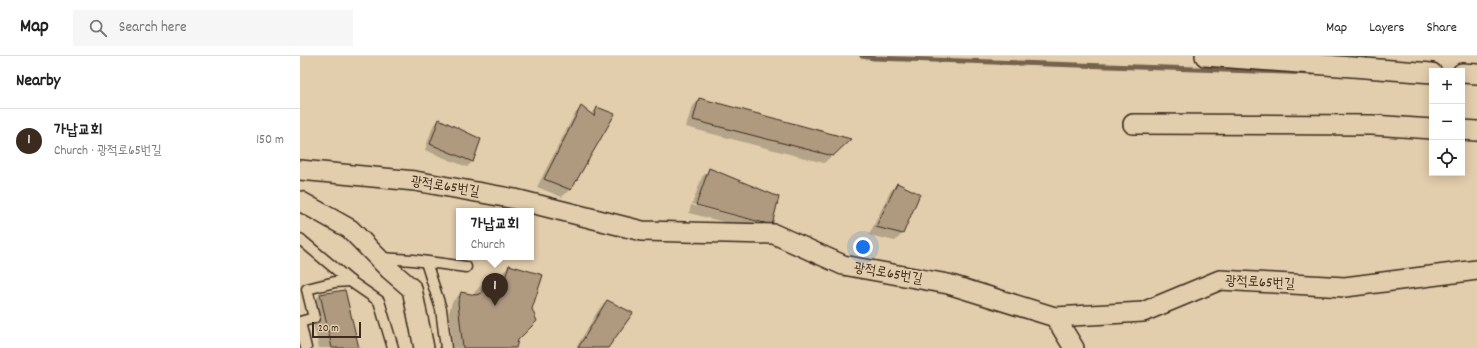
<!DOCTYPE html>
<meta charset="utf-8">
<style>
body{margin:0;font-family:Dekko,"Poor Story",sans-serif;background:#f6f6f6;color:#222}
.controls{position:absolute;right:12px;top:12px;display:grid;overflow:hidden;border-radius:0px;box-shadow:0 2px 10px #0003}
.controls button{width:36px;height:36px;display:grid;place-items:center;padding:0;border:0;border-bottom:1px solid #e0e0e0;background:#fff;color:#222;font:20px sans-serif}
.scale{position:absolute;left:12px;bottom:10px;width:49px;box-sizing:border-box;padding-left:4px;border:2px solid #3b2a1e;border-top:0;font-size:11px;line-height:14px;white-space:nowrap;color:#3b2a1e;-webkit-text-stroke:3px #e2cdac;paint-order:stroke}
.you{position:absolute;left:563px;top:191px;width:14px;height:14px;margin:-10px;border:3px solid #fff;border-radius:50%;background:#1a73e8;box-shadow:0 0 0 6px #1a73e833}
.badge{display:grid;place-items:center;width:26px;height:26px;border-radius:50%;background:#3b2a1e;color:#fff;font-size:13px;font-weight:700}
.pin{position:absolute;translate:-50% -33px;filter:drop-shadow(0 1px 2px #0008)}
.pin::after{content:'';position:absolute;top:21px;width:14px;height:12px;background:inherit;clip-path:polygon(0 0,100% 0,50% 100%)}
.popup{position:absolute;left:156px;top:152px;width:78px;height:52px;box-sizing:border-box;display:grid;place-content:center;border-radius:0px;background:#fff;filter:drop-shadow(0 1px 3px #0005);font-size:13px;white-space:nowrap;color:#767676}
.popup b{font-size:15px;color:#222}
.popup::after{content:'';position:absolute;left:50%;top:100%;margin-left:-8px;border:8px solid transparent;border-top-color:#fff}
.list{margin:0;padding:0;list-style:none}
h2{display:flex;justify-content:space-between;align-items:center;height:52px;margin:0;padding:0 16px;font-size:17px}
h2 small{font-size:13px;font-weight:400;color:#767676}
.list li{display:grid;grid-template-columns:26px 1fr auto;gap:12px;align-items:center;box-sizing:border-box;height:64px;padding:0 16px;border-top:1px solid #e0e0e0}
.list b{display:block;font-size:15px;white-space:nowrap}
.list p{margin:0;font-size:13px;white-space:nowrap;color:#767676}
.list em{font-size:13px;font-style:normal;color:#767676}
.icon{flex:none;width:22px;height:22px;fill:none;stroke:currentColor;stroke-width:2;stroke-linecap:round;stroke-linejoin:round}
.map{position:relative;flex:none;width:1177px;height:292px;overflow:hidden}
header{display:flex;align-items:center;gap:24px;box-sizing:border-box;height:56px;padding:0 20px;background:#fff;border-bottom:1px solid #e0e0e0}
header strong{font-size:19px}
nav{display:flex;gap:22px;margin-inline-start:auto;font-size:14px}
.search{width:280px;height:36px;background:#f6f6f6;display:flex;align-items:center;gap:10px;box-sizing:border-box;padding:0 14px;border-radius:0px;color:#767676;font-size:15px}
main{display:flex}
aside{flex:1;background:#fff}
.map>svg:first-child{display:block}
.shadow{fill:#0003}
.lines{fill:none;stroke-linecap:round;stroke-linejoin:round}
.stream{stroke:#74624e;stroke-width:5}
.building{fill:#af9a80;stroke:#3b2a1e}
.lane-casing{stroke:#3b2a1e;stroke-width:13}
.street-casing{stroke:#3b2a1e;stroke-width:22}
.lane{stroke:#e2cdac;stroke-width:10}
.street{stroke:#e2cdac;stroke-width:19}
.labels{text-anchor:middle;dominant-baseline:central;stroke-width:3.5;stroke-linejoin:round;paint-order:stroke}
.street-label{font-size:14px;fill:#3b2a1e;stroke:#e2cdac}
</style>
<header>
<strong>Map</strong>
<div class="search"><svg class="icon" aria-label="search" viewBox="0 0 24 24"><circle cx="10" cy="10" r="6"/><path d="M15 15l6 6"/></svg>Search here</div>
<nav><a>Map</a><a>Layers</a><a>Share</a></nav>
</header>
<main>
<aside>
<h2>Nearby<small></small></h2>
<ul class="list">
<li><span class="badge">1</span><div><b>가납교회</b><p>Church · 광적로65번길</p></div><em>150 m</em></li>
</ul>
</aside>
<div class="map">
<svg width="1177" height="292" viewBox="0 0 1177 292">
<rect width="100%" height="100%" fill="#e2cdac"/>
<filter id="ink" filterUnits="userSpaceOnUse"><feTurbulence type="fractalNoise" baseFrequency=".025" numOctaves="2"/><feDisplacementMap in="SourceGraphic" scale="8" xChannelSelector="R" yChannelSelector="G"/><feConvolveMatrix kernelMatrix="1 2 1 2 8 2 1 2 1" color-interpolation-filters="sRGB"/></filter>
<g filter="url(#ink)">
<g class="shadow">
<path d="M400,43L549,83L524,107L386,71L392,51Z"/>
<path d="M281,51L291,58L297,52L270,133L262,141L237,131L274,59Z"/>
<path d="M139,64L172,106L167,111L125,94L133,70Z"/>
<path d="M410,113L471,168L463,176L389,157L391,149L467,168V166L392,148L402,121Z"/>
<path d="M597,128L603,177L595,185L569,179L590,136Z"/>
<path d="M210,210L217,283L215,292H153L149,257L152,246L161,237L174,239L175,236L184,226L198,229L200,219Z"/>
<path d="M20,239L58,292H19L9,249Z"/>
<path d="M307,245V292H276L299,253Z"/>
</g>
<g class="lines">
<path class="stream" d="M562,0L574,2L1013,17"/>
</g>
<g class="building">
<path d="M399,42L551,83L533,100L393,64Z"/>
<path d="M281,50L294,60L297,51L315,58L271,134L244,123Z"/>
<path d="M139,63L181,83L173,106L130,88Z"/>
<path d="M409,112L479,141L472,169L396,149Z"/>
<path d="M597,127L620,138L603,178L576,171Z"/>
<path d="M209,209L243,219L232,253L237,265L218,284L216,292H163L158,247L161,236L176,239L182,237L183,225L203,229Z"/>
<path d="M45,234L59,292H32L20,238Z"/>
<path d="M307,244L333,257L308,292H278Z"/>
</g>
<g class="lines">
<g class="lane-casing">
<g id="lane">
<path d="M0,183L50,225L79,245L93,292"/>
<path d="M80,202L113,204L166,211"/>
<path d="M126,206L141,253L146,292"/>
<path d="M6,292L0,266L14,262L7,233L35,226L50,225"/>
</g>
</g>
<g class="street-casing">
<g id="street">
<path d="M905,0L1132,17"/>
<path d="M1162,17L1177,18"/>
<path d="M833,68L1072,69L1132,73"/>
<path d="M1162,74L1177,75"/>
<path d="M0,114L115,125L215,143L342,175L474,178L543,209L648,228L755,261L843,256L920,224L1045,231L1177,214"/>
<path d="M0,145L50,173L90,214L112,233L124,292"/>
<path d="M755,261L774,292"/>
</g>
</g>
<use href="#lane" class="lane"/>
<use href="#street" class="street"/>
</g>
</g>
<g class="labels">
<g class="street-label">
<text transform="translate(145 131) rotate(9)">광적로65번길</text>
<text transform="translate(588 218) rotate(10)">광적로65번길</text>
<text transform="translate(960 227) rotate(3)">광적로65번길</text>
</g>
</g>
</svg>
<div class="controls">
<button>+</button>
<button>−</button>
<button><svg class="icon" aria-label="locate" viewBox="0 0 24 24"><circle cx="12" cy="12" r="6"/><path d="M12 2v4M12 18v4M2 12h4M18 12h4"/></svg></button>
</div>
<div class="scale">20 m</div>
<div class="you"></div>
<div class="pin badge" style="left:195px;top:250px">1</div>
<div class="popup"><b>가납교회</b>Church</div>
</div>
</main>
